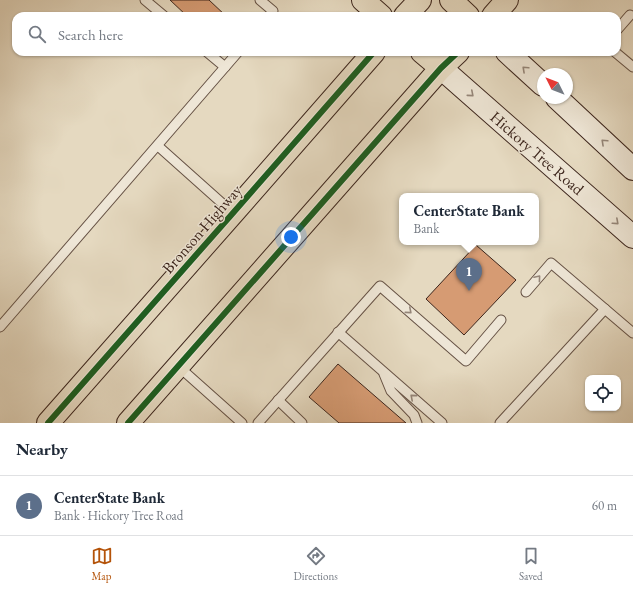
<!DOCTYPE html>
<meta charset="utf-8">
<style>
body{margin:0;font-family:"EB Garamond",serif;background:#f6f6f7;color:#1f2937}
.controls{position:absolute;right:12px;bottom:12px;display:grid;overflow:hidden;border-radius:8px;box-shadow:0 1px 3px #0004}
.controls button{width:36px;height:36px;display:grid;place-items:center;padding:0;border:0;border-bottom:1px solid #e0e1e3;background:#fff;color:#1f2937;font:20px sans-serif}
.compass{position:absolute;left:537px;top:68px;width:36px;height:36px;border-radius:50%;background:#fff;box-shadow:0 1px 3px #0004;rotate:312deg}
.you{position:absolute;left:291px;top:237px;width:14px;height:14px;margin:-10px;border:3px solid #fff;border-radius:50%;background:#1a73e8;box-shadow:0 0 0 6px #1a73e833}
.badge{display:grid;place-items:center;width:26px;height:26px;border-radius:50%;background:#b45309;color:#fff;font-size:13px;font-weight:700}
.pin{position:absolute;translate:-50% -33px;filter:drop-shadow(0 1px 2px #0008)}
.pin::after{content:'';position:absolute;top:21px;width:14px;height:12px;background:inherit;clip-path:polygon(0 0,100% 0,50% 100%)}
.popup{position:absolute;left:399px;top:193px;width:140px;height:52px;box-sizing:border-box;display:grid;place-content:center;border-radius:8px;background:#fff;filter:drop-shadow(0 1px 3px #0005);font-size:13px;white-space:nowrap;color:#747a83}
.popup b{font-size:15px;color:#1f2937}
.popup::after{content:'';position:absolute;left:50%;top:100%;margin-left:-8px;border:8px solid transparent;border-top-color:#fff}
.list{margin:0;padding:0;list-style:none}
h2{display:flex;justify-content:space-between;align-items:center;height:52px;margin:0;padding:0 16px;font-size:17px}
h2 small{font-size:13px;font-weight:400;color:#747a83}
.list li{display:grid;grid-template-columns:26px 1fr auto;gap:12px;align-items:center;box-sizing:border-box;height:60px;padding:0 16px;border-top:1px solid #e0e1e3}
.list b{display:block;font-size:15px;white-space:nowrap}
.list p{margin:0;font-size:13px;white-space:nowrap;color:#747a83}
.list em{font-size:13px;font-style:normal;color:#747a83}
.icon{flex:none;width:22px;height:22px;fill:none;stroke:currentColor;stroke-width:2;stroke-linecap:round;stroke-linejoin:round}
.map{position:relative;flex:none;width:633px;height:423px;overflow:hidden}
.search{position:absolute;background:#fff;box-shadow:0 1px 3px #0004;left:12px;right:12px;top:12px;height:44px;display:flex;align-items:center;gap:10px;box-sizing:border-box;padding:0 14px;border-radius:12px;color:#747a83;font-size:15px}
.sheet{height:112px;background:#fff}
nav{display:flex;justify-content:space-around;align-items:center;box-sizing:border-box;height:56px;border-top:1px solid #e0e1e3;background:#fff;font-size:11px;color:#747a83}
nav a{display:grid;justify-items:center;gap:2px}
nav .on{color:#b45309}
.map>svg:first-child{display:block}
.building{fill:#d69b73;stroke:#3c251c}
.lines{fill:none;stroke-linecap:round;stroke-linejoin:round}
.lane-casing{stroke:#665245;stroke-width:11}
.secondary-casing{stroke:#3c251c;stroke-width:24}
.primary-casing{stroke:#3c251c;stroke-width:24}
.highway-casing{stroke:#3c251c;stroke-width:24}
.lane{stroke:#eee6d6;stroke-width:9}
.secondary{stroke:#eee6d6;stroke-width:22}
.primary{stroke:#e5d9c0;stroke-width:22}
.highway{stroke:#e5d9c0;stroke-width:22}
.cycleway-casing{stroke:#eee6d6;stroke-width:8}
.cycleway{stroke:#1b5e20;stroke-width:6}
.oneway{stroke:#958679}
.labels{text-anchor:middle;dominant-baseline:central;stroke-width:3;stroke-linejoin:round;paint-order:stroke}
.street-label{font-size:16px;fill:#3c251c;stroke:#eee6d6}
</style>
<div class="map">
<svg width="633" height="423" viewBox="0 0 633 423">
<rect width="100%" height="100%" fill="#e5d9c0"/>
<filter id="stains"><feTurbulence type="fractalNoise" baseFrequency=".005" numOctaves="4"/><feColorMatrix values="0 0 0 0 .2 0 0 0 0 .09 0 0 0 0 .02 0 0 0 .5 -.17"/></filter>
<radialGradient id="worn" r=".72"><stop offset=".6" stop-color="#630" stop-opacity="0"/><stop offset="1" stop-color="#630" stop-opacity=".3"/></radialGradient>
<g class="building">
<path d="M170,0H209L226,16H187Z"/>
<path d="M476,245L516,280L464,335L426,299Z"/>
<path d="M338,364L406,423H339L309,397Z"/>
</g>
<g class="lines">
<g class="lane-casing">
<g id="lane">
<path d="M145,0L164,16"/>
<path d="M260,0L273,11L269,16"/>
<path d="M617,30L630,15"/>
<path d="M207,52L225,67"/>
<path d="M615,52L633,67"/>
<path d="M158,146L233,213"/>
<path d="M526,292L551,263L633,333"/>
<path d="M0,327L238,52"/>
<path d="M338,332L442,423"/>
<path d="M178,366L242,423"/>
<path d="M384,374L391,391L414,415L417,423"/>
<path d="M278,400L302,423"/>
<path d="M258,423L380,286L466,361L501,320"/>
<path d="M500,423L605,309"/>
</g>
</g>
<g class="secondary-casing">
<g id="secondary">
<path d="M507,52L543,85"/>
<path d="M441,68L633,237"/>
<path d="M557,98L633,169"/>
</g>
</g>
<g class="primary-casing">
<g id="primary">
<path d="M363,0L381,16"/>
<path d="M451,0L468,16"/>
<path d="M422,52L441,68"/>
</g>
</g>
<g class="highway-casing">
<g id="highway">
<path d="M405,16L420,0"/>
<path d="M493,16L507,0"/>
<path d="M48,423L233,213L374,52"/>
<path d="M128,423L441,68L458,52"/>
</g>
</g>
<use href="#lane" class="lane"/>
<use href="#secondary" class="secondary"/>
<use href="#primary" class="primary"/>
<use href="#highway" class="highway"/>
<g class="cycleway-casing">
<g id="cycleway">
<path d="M48,423L233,213L374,52"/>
<path d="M128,423L441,68L458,52"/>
</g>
</g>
<use href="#cycleway" class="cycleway"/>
</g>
<defs><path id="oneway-chevron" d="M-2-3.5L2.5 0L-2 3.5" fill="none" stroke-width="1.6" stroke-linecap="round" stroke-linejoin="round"/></defs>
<g class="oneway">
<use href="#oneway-chevron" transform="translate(525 69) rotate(-137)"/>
<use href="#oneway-chevron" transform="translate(471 94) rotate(41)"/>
<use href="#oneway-chevron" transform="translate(604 142) rotate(-137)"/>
<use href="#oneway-chevron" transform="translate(616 222) rotate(42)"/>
<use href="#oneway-chevron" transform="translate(538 278) rotate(-50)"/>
<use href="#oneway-chevron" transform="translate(409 311) rotate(41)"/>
<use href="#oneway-chevron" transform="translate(413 397) rotate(-139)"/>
</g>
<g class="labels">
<g class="street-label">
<text transform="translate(537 153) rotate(41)">Hickory Tree Road</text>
<text transform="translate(202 229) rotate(-49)">Bronson Highway</text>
</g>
</g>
<rect width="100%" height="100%" filter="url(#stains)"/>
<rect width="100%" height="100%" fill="url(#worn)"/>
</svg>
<div class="controls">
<button><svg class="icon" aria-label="locate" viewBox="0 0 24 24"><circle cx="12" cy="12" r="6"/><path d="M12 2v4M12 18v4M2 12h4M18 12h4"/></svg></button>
</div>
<svg class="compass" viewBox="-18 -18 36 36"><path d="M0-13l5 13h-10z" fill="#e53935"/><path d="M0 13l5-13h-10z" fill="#747a83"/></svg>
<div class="you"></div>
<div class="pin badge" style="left:469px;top:291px;background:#5c6f8a">1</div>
<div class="popup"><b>CenterState Bank</b>Bank</div>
<div class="search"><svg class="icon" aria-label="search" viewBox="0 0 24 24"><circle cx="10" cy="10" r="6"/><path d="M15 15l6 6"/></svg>Search here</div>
</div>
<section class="sheet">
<h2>Nearby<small></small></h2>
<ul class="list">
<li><span class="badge" style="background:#5c6f8a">1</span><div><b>CenterState Bank</b><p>Bank · Hickory Tree Road</p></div><em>60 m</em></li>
</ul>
</section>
<nav>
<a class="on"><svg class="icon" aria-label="map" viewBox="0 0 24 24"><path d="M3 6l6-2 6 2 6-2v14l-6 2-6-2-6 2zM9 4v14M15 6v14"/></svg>Map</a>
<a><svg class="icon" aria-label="directions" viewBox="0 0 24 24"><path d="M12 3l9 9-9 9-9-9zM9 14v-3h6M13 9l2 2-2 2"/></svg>Directions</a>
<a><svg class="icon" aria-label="saved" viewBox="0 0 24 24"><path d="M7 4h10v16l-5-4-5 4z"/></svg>Saved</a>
</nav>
